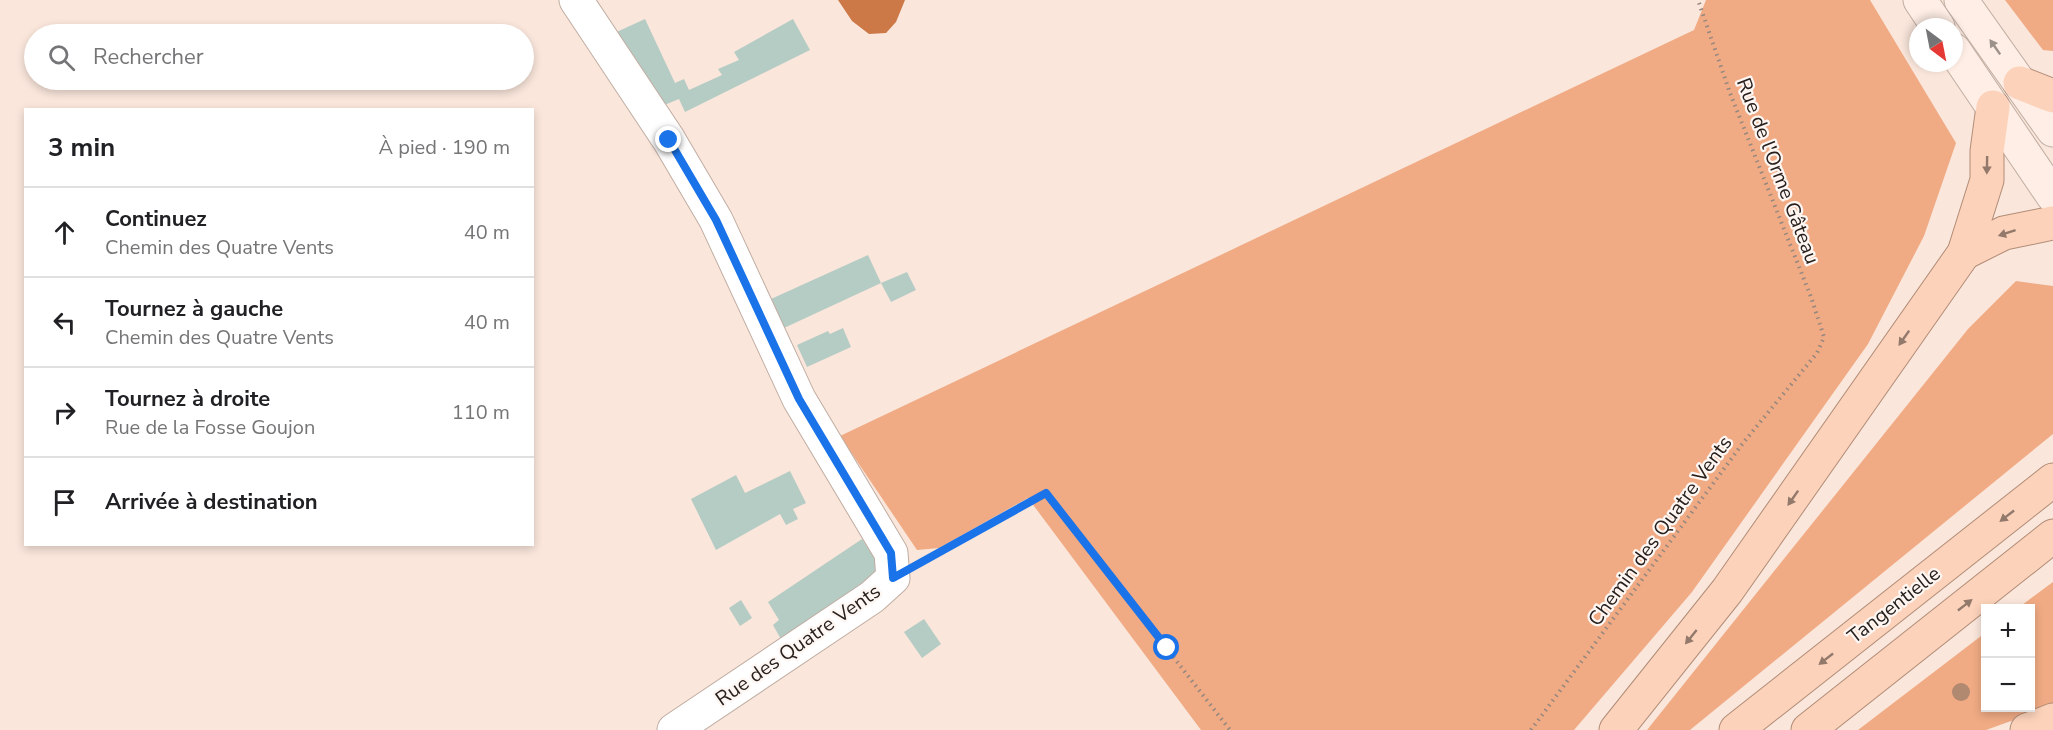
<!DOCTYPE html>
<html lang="fr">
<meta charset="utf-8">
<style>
body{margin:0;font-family:"Nunito Sans",sans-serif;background:#f6f6f6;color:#202124}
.controls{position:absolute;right:18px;bottom:18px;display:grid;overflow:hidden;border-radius:0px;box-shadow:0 3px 9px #0003}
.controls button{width:54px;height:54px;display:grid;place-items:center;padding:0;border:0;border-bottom:2px solid #e0e0e0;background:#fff;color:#202124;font:30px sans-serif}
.compass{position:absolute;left:1909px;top:18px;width:54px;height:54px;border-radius:50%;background:#fff;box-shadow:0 3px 9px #0003;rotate:148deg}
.stop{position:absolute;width:18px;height:18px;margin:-14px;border:4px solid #1a73e8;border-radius:50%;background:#fff}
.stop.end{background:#1a73e8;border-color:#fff;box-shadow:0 2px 6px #0008}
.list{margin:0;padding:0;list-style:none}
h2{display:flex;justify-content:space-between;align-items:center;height:78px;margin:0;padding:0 24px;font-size:26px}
h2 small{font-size:20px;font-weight:400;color:#757577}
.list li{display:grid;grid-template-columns:39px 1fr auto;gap:18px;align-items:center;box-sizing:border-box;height:90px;padding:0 24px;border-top:2px solid #e0e0e0}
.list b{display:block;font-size:22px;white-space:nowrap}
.list p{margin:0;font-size:20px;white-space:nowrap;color:#757577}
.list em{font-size:20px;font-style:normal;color:#757577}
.icon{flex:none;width:33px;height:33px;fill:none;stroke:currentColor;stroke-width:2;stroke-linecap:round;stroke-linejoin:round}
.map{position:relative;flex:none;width:2053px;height:730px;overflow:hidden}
.search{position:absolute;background:#fff;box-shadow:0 3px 9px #0003;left:24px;top:24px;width:510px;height:66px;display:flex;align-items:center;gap:15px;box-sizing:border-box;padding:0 21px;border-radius:33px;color:#757577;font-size:22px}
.panel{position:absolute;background:#fff;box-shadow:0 3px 9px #0003;left:24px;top:108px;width:510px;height:438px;border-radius:0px}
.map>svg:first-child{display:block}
.green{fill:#f0ab84}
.water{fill:#cc7947}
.building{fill:#b5ccc5}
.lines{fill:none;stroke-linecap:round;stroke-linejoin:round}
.minor-casing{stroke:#c0ada2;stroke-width:35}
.secondary-casing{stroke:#c0ada2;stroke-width:35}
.trunk-casing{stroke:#b18c77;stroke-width:35}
.path{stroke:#95877f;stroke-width:4;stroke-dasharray:1.5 4.5;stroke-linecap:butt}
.minor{stroke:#fff;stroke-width:33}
.secondary{stroke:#feeee5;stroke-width:33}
.trunk{stroke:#fcd2ba;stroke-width:33}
.tree{fill:#b08970}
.oneway{fill:#9d918b}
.oneway2{fill:#92796b}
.route{stroke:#1a73e8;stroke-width:8}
.labels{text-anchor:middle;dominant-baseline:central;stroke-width:4.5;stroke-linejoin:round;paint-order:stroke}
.street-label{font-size:20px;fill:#27201c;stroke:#fef6f2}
</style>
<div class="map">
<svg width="2053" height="730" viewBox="0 0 2053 730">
<rect width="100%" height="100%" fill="#fae6db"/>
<g class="green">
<path d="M1706,0H1870L1956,143L1924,236L1868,344L1692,592L1574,730H1201L1028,498L939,548L917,550L840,436L1694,30Z"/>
<path d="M2005,0H2053V51L2043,50Z"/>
<path d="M2016,281L2053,286V434L1690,730H1647L1968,329Z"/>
<path d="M2053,582V706L1986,730H1858L1985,633L1986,708H2030V608H2018Z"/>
</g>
<path class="water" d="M838,0H905L896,22L886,33L869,34L852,21Z"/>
<g class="building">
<path d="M645,19L675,83L684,79L689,90L722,75L718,69L739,60L734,52L793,19L810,50L685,112L679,99L662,106L610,35Z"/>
<path d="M868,255L881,283L784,328L771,299Z"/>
<path d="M907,272L916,290L891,302L881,283Z"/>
<path d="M843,328L851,347L807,367L797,345L828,331L830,334Z"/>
<path d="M790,471L806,503L793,509L798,519L786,525L780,514L716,550L691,499L736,475L745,493Z"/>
<path d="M862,539L882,569L782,641L773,625L779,620L768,602Z"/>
<path d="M741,600L752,618L740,626L729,608Z"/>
<path d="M924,619L941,644L922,658L904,632Z"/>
</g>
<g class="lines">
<g class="minor-casing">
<path id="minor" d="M576,0L669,140L716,220L799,399L891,553L893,578L872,597L674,730"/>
</g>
<g class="secondary-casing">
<g id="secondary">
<path d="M1920,0L1938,27"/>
<path d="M1961,0L2053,130"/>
<path d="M1954,50L2053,196"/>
</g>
</g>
<g class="trunk-casing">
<g id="trunk">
<path d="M2020,83L2053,96"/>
<path d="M1964,253L2004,233L2053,223"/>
<path d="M1616,730L1727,591L1964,253L1987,180V151L1993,107"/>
<path d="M1736,730L2053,480"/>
<path d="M1808,730L2053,536"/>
<path d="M2027,730L2053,720"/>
</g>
</g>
<g class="path">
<path d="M923,561L1046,493L1230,730"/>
<path d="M1531,730L1743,443L1817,353L1824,337L1811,297L1730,93L1698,0"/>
</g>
<use href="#minor" class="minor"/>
<use href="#secondary" class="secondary"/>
<use href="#trunk" class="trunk"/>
</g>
<circle class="tree" cx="1961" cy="692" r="9"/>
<defs><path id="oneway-solid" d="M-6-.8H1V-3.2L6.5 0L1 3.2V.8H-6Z" transform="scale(1.5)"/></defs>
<use class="oneway" href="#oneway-solid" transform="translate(1995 47) rotate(-125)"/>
<g class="oneway2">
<use href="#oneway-solid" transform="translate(1987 165) rotate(91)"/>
<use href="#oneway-solid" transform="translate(2007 233) rotate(162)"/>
<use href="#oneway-solid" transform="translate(1904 338) rotate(125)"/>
<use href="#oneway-solid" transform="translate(1793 498) rotate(125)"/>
<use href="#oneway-solid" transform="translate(2007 516) rotate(142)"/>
<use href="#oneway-solid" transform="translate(1965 605) rotate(-38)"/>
<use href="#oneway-solid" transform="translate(1691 637) rotate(129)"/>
<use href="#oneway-solid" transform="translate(1826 659) rotate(142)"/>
</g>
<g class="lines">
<path class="route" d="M669,140L716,220L799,399L891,553L893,578L1046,493L1167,648"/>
</g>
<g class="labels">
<g class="street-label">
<text transform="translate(1778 171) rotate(69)">Rue de l'Orme Gâteau</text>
<text transform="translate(1660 531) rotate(-54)">Chemin des Quatre Vents</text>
<text transform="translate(1894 605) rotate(-38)">Tangentielle</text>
<text transform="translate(798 645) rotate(-35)">Rue des Quatre Vents</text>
</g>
</g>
</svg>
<div class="controls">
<button>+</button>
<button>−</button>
</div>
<svg class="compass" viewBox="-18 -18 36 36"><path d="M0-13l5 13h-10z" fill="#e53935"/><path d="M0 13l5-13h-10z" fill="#757577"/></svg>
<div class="stop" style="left:1167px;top:648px"></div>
<div class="stop end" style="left:669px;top:140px"></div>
<div class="search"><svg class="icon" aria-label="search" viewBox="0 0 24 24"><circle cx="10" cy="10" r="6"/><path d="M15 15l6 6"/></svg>Rechercher</div>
<section class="panel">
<h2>3 min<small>À pied · 190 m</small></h2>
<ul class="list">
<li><svg class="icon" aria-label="ahead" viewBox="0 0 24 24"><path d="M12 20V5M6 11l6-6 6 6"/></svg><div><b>Continuez</b><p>Chemin des Quatre Vents</p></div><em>40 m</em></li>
<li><svg class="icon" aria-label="left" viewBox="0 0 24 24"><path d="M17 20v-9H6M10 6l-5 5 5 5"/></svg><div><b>Tournez à gauche</b><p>Chemin des Quatre Vents</p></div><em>40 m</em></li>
<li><svg class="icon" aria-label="right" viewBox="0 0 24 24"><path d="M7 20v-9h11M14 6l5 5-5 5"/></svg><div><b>Tournez à droite</b><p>Rue de la Fosse Goujon</p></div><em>110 m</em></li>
<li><svg class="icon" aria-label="arrive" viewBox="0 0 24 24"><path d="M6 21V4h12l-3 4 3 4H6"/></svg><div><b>Arrivée à destination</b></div></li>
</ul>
</section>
</div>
